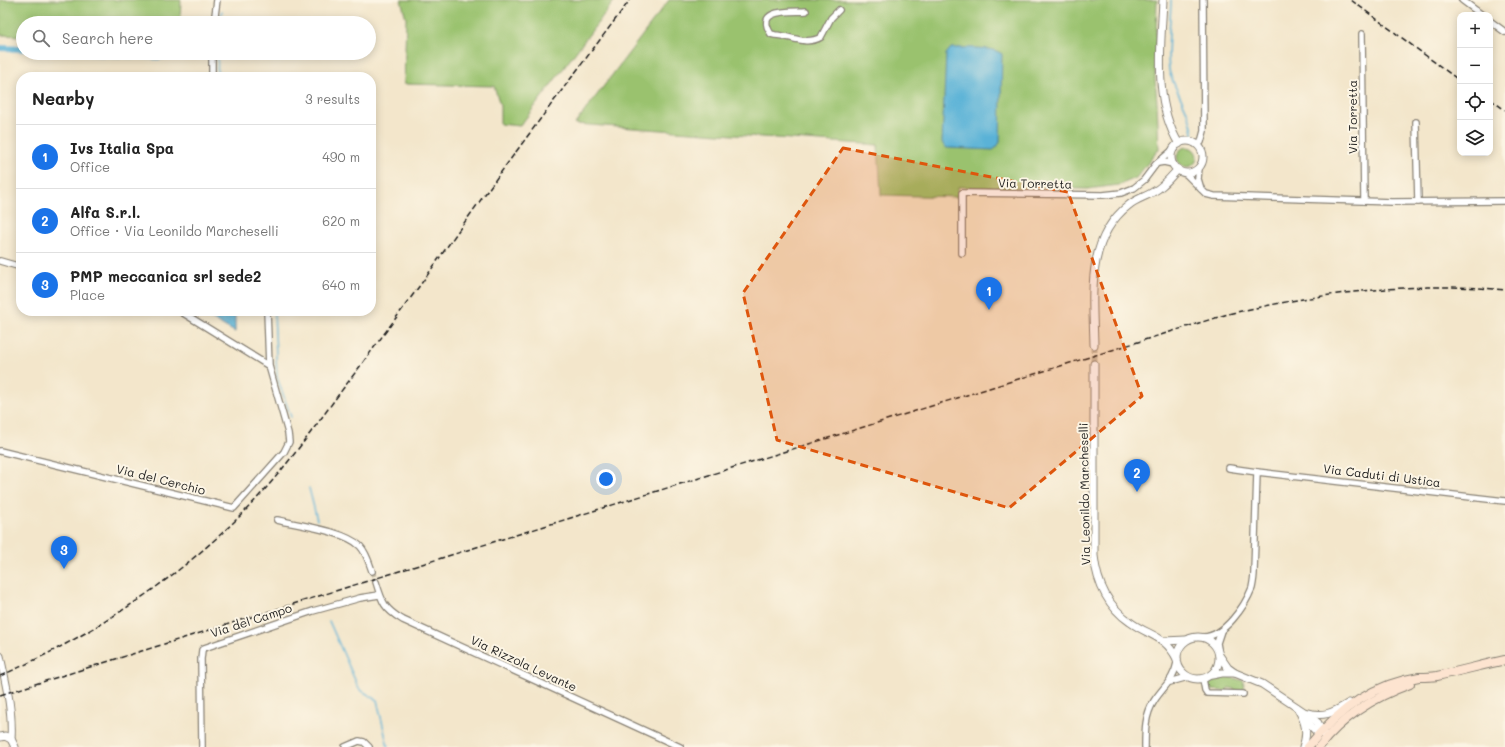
<!DOCTYPE html>
<meta charset="utf-8">
<style>
body{margin:0;font-family:Mali,sans-serif;background:#f2f2f2;color:#222}
.controls{position:absolute;right:12px;top:12px;display:grid;overflow:hidden;border-radius:8px;box-shadow:0 2px 10px #0003}
.controls button{width:36px;height:36px;display:grid;place-items:center;padding:0;border:0;border-bottom:1px solid #e0e0e0;background:#fff;color:#222;font:20px sans-serif}
.you{position:absolute;left:606px;top:479px;width:14px;height:14px;margin:-10px;border:3px solid #fff;border-radius:50%;background:#1a73e8;box-shadow:0 0 0 6px #1a73e833}
.badge{display:grid;place-items:center;width:26px;height:26px;border-radius:50%;background:#1a73e8;color:#fff;font-size:13px;font-weight:700}
.pin{position:absolute;translate:-50% -33px;filter:drop-shadow(0 1px 2px #0008)}
.pin::after{content:'';position:absolute;top:21px;width:14px;height:12px;background:inherit;clip-path:polygon(0 0,100% 0,50% 100%)}
.list{margin:0;padding:0;list-style:none}
h2{display:flex;justify-content:space-between;align-items:center;height:52px;margin:0;padding:0 16px;font-size:17px}
h2 small{font-size:13px;font-weight:400;color:#767676}
.list li{display:grid;grid-template-columns:26px 1fr auto;gap:12px;align-items:center;box-sizing:border-box;height:64px;padding:0 16px;border-top:1px solid #e0e0e0}
.list b{display:block;font-size:15px;white-space:nowrap}
.list p{margin:0;font-size:13px;white-space:nowrap;color:#767676}
.list em{font-size:13px;font-style:normal;color:#767676}
.icon{flex:none;width:22px;height:22px;fill:none;stroke:currentColor;stroke-width:2;stroke-linecap:round;stroke-linejoin:round}
.map{position:relative;flex:none;width:1505px;height:747px;overflow:hidden}
.search{position:absolute;background:#fff;box-shadow:0 2px 10px #0003;left:16px;top:16px;width:360px;height:44px;display:flex;align-items:center;gap:10px;box-sizing:border-box;padding:0 14px;border-radius:22px;color:#767676;font-size:15px}
.panel{position:absolute;background:#fff;box-shadow:0 2px 10px #0003;left:16px;top:72px;width:360px;height:244px;border-radius:16px}
.map>svg:first-child{display:block}
.green{fill:#9ac26e;stroke:#5b6f45}
.water{fill:#5ab2d7;stroke:#3b677a}
.lines{fill:none;stroke-linecap:round;stroke-linejoin:round}
.stream{stroke:#5ab2d7;stroke-width:1.5}
.canal{stroke:#5ab2d7;stroke-width:6}
.minor-tunnel{stroke:#c8bea8;stroke-width:5.5;stroke-dasharray:5.5 3;stroke-linecap:butt}
.tertiary-tunnel{stroke:#c8bea8;stroke-width:7;stroke-dasharray:7 3.5;stroke-linecap:butt}
.minor-casing{stroke:#888174;stroke-width:8}
.tertiary-casing{stroke:#888174;stroke-width:9}
.secondary-casing{stroke:#888174;stroke-width:10}
.minor{stroke:#fff;stroke-width:5.5}
.tertiary{stroke:#fff;stroke-width:7}
.secondary{stroke:#fde4d0;stroke-width:8}
.rail{stroke:#1c1c1c;stroke-width:1.5;stroke-dasharray:6 3;stroke-linecap:butt}
.marked{fill:#de560d;fill-opacity:0.2;stroke:#de560d;stroke-width:3;stroke-dasharray:8 5;stroke-linejoin:round}
.labels{text-anchor:middle;dominant-baseline:central;stroke-width:4;stroke-linejoin:round;paint-order:stroke}
.street-label{font-size:12px;fill:#1c1c1c;stroke:#fcf5e5}
</style>
<div class="map">
<svg width="1505" height="747" viewBox="0 0 1505 747">
<rect width="100%" height="100%" fill="#fcf5e5"/>
<filter id="ink" filterUnits="userSpaceOnUse"><feTurbulence type="fractalNoise" baseFrequency=".025" numOctaves="2"/><feDisplacementMap in="SourceGraphic" scale="8" xChannelSelector="R" yChannelSelector="G"/><feConvolveMatrix kernelMatrix="1 2 1 2 8 2 1 2 1" color-interpolation-filters="sRGB"/></filter>
<filter id="wash" filterUnits="userSpaceOnUse"><feTurbulence type="fractalNoise" baseFrequency=".012" numOctaves="4" result="noise"/><feDisplacementMap in="SourceGraphic" scale="16" xChannelSelector="R" yChannelSelector="G"/><feGaussianBlur stdDeviation="0.9" result="paint"/><feColorMatrix in="noise" values="0 0 0 0 0 0 0 0 0 0 0 0 0 0 0 0 0 1.4 0 .05"/><feComposite in="paint" operator="in"/></filter>
<g filter="url(#wash)">
<rect width="100%" height="100%" fill="#f3e6cb"/>
<g class="green">
<path d="M0,0H181L180,23H23V36L0,35Z"/>
<path d="M401,0H615L520,126L500,124V105L494,86L404,84L406,18Z"/>
<path d="M669,0H1157L1155,79L1157,102L1159,149L1136,178L1119,185L1087,189L958,187V197L881,195L878,145L575,124Z"/>
<circle cx="1187" cy="157" r="10"/>
<path d="M1224,675L1244,681L1243,691H1235L1234,689L1228,688L1227,691L1211,690L1208,688L1209,681L1219,676Z"/>
</g>
<g class="water">
<path d="M951,48C964,48 992,46 1002,54L1000,142L997,147L993,150L947,148L944,146L942,142L946,54Z"/>
<path d="M197,311H235V332Z"/>
</g>
<g class="lines">
<g class="stream">
<path d="M1171,0C1171,18 1165,59 1170,74C1177,94 1191,112 1193,134"/>
<path d="M220,23L222,11"/>
<path d="M217,77L218,53"/>
<path d="M274,311L277,377L291,417"/>
<path d="M309,488L317,520"/>
<path d="M329,621L359,689L377,700L388,747"/>
</g>
<g class="canal">
<path d="M0,48L23,49"/>
<path d="M87,53L160,57L174,53"/>
</g>
</g>
</g>
<g filter="url(#ink)">
<g class="lines">
<path class="minor-tunnel" d="M372,571L376,582"/>
<path class="tertiary-tunnel" d="M1094,345V364"/>
<g class="minor-casing">
<g id="minor">
<path d="M1462,0L1482,15"/>
<path d="M806,11C791,12 754,8 771,34L775,35C791,36 806,46 821,37L831,18L839,10"/>
<path d="M1490,21L1505,32"/>
<path d="M214,23L217,0"/>
<path d="M1362,34L1364,201"/>
<path d="M212,77V53"/>
<path d="M1416,122L1418,202"/>
<path d="M1198,145L1201,142L1204,131L1203,0"/>
<path d="M1158,163L1164,162L1173,164"/>
<path d="M1185,173L1201,189L1198,179L1199,168"/>
<path d="M1201,189L1206,194L1214,196L1392,202L1505,201"/>
<path d="M962,253V193L1103,195L1121,193L1134,188L1144,180L1156,164L1175,148"/>
<path d="M0,261L21,267"/>
<path d="M180,311L269,366"/>
<path d="M0,451L234,508L284,452L289,442L288,433L269,366L267,311"/>
<path d="M1229,468L1257,472"/>
<path d="M277,520C298,525 345,531 360,546C366,552 369,562 372,571"/>
<path d="M376,582C382,602 384,609 403,620L680,747"/>
<path d="M1203,637C1224,637 1245,606 1252,588C1253,583 1254,577 1254,572L1257,472L1505,501"/>
<path d="M1218,649L1217,643L1221,631"/>
<path d="M1203,679L1205,690L1207,693L1243,694"/>
<path d="M1170,682L1188,677"/>
<path d="M202,747L201,659L202,650L204,648L313,611L360,598L379,595"/>
<path d="M345,747L359,741L364,742L369,747"/>
<path d="M1145,747C1145,730 1145,715 1154,701C1163,687 1174,680 1177,663"/>
</g>
</g>
<g class="tertiary-casing">
<g id="tertiary">
<path d="M1163,0C1161,47 1153,101 1179,144"/>
<circle cx="1187" cy="157" r="16"/>
<path d="M1094,345C1093,296 1085,239 1129,205C1136,199 1145,197 1153,192C1163,187 1170,178 1178,169"/>
<path d="M1094,364V556C1097,583 1107,606 1130,622C1149,636 1165,635 1177,659"/>
<circle cx="1198" cy="658" r="21"/>
<path d="M1164,641L1186,640"/>
<path d="M1219,655L1228,668L1235,673L1262,684L1304,712C1323,718 1333,713 1349,703"/>
<path d="M0,656C6,684 13,711 11,739"/>
<path d="M1212,675L1222,673H1235"/>
<path d="M1298,709C1306,723 1308,732 1303,747"/>
<path d="M1307,714L1318,723L1321,732"/>
<path d="M1305,720L1316,731L1324,734"/>
<path d="M0,737L5,736L11,739L15,747"/>
</g>
</g>
<g class="secondary-casing">
<g id="secondary">
<path d="M1308,747C1336,712 1373,684 1419,677C1425,677 1431,677 1437,676C1460,671 1482,665 1505,660"/>
<path d="M1319,747C1342,717 1374,697 1410,684"/>
</g>
</g>
<use href="#minor" class="minor"/>
<use href="#tertiary" class="tertiary"/>
<use href="#secondary" class="secondary"/>
<g class="rail">
<path d="M1351,0L1460,81"/>
<path d="M1490,99L1505,110"/>
<path d="M0,676C87,638 166,587 235,521C274,483 307,438 339,394C365,360 390,326 415,292C433,268 449,243 467,219C520,145 575,73 630,0"/>
<path d="M0,695L1228,314C1319,293 1412,281 1505,290"/>
</g>
</g>
</g>
<path class="marked" d="M843,148L1068,192L1142,396L1009,508L777,440L743,293Z"/>
<g class="labels">
<g class="street-label">
<text transform="translate(1352 117) rotate(-90)">Via Torretta</text>
<text transform="translate(1035 183) rotate(1)">Via Torretta</text>
<text transform="translate(1382 475) rotate(7)">Via Caduti di Ustica</text>
<text transform="translate(161 479) rotate(14)">Via del Cerchio</text>
<text transform="translate(1084 494) rotate(-91)">Via Leonildo Marcheselli</text>
<text transform="translate(251 620) rotate(-18)">Via del Campo</text>
<text transform="translate(524 663) rotate(25)">Via Rizzola Levante</text>
</g>
</g>
</svg>
<div class="controls">
<button>+</button>
<button>−</button>
<button><svg class="icon" aria-label="locate" viewBox="0 0 24 24"><circle cx="12" cy="12" r="6"/><path d="M12 2v4M12 18v4M2 12h4M18 12h4"/></svg></button>
<button><svg class="icon" aria-label="layers" viewBox="0 0 24 24"><path d="M12 4l9 5-9 5-9-5zM3 14l9 5 9-5"/></svg></button>
</div>
<div class="you"></div>
<div class="pin badge" style="left:989px;top:310px">1</div>
<div class="pin badge" style="left:1137px;top:492px">2</div>
<div class="pin badge" style="left:64px;top:569px">3</div>
<div class="search"><svg class="icon" aria-label="search" viewBox="0 0 24 24"><circle cx="10" cy="10" r="6"/><path d="M15 15l6 6"/></svg>Search here</div>
<section class="panel">
<h2>Nearby<small>3 results</small></h2>
<ul class="list">
<li><span class="badge">1</span><div><b>Ivs Italia Spa</b><p>Office</p></div><em>490 m</em></li>
<li><span class="badge">2</span><div><b>Alfa S.r.l.</b><p>Office · Via Leonildo Marcheselli</p></div><em>620 m</em></li>
<li><span class="badge">3</span><div><b>PMP meccanica srl sede2</b><p>Place</p></div><em>640 m</em></li>
</ul>
</section>
</div>
